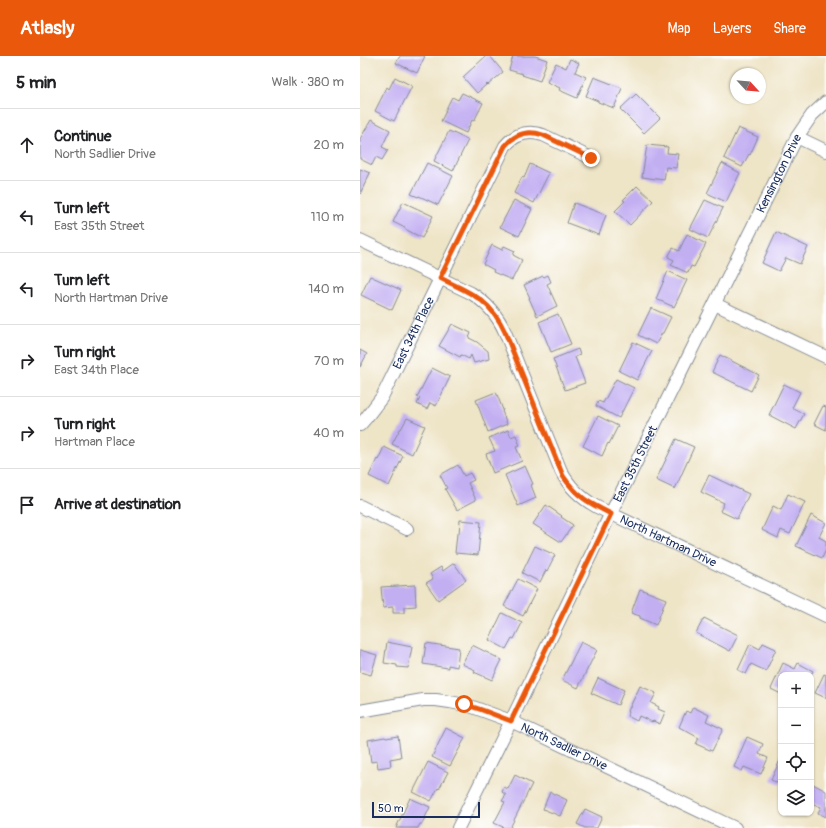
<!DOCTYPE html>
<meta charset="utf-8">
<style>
body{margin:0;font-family:Pangolin,sans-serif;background:#f2f2f2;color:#202124}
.controls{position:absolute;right:12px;bottom:12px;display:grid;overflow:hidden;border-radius:8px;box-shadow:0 1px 3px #0004}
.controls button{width:36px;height:36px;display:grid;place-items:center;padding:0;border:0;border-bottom:1px solid #e0e0e0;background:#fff;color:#202124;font:20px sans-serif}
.compass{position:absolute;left:370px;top:12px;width:36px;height:36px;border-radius:50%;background:#fff;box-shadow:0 1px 3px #0004;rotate:116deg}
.scale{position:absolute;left:12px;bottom:10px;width:108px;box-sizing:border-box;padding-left:4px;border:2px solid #1b2f5e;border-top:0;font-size:11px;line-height:14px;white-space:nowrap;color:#1b2f5e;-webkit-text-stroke:3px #fff;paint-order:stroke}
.stop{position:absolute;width:12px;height:12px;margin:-9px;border:3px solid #ea580c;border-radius:50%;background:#fff}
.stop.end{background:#ea580c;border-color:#fff;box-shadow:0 1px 4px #0008}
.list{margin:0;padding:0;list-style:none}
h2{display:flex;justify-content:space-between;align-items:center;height:52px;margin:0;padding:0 16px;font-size:17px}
h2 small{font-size:13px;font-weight:400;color:#757577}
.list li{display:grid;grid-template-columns:26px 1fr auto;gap:12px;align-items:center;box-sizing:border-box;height:72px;padding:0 16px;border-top:1px solid #e0e0e0}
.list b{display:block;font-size:15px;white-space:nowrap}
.list p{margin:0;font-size:13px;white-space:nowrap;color:#757577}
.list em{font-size:13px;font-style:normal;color:#757577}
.icon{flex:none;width:22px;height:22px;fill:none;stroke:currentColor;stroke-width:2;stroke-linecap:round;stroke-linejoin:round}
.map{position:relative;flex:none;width:466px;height:772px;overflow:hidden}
header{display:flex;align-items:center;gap:24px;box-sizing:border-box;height:56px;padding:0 20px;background:#ea580c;color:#fff}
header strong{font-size:19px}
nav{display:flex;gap:22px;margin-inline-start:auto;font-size:14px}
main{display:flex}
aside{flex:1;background:#fff}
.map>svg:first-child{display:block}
.building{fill:#c2aff2}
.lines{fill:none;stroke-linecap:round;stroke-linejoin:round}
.street-casing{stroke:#848a92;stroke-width:14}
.street{stroke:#fff;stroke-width:12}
.route{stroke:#ea580c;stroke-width:5}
.labels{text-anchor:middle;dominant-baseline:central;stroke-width:3;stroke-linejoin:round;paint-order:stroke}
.street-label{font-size:12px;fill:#1b2f5e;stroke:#fff}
</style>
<header>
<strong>Atlasly</strong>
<nav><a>Map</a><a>Layers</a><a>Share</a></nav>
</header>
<main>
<aside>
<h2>5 min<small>Walk · 380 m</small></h2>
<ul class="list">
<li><svg class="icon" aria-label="ahead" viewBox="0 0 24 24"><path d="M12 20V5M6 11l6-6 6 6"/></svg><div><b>Continue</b><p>North Sadlier Drive</p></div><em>20 m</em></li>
<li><svg class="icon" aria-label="left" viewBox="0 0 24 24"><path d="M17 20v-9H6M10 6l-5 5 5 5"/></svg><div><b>Turn left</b><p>East 35th Street</p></div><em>110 m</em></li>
<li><svg class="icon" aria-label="left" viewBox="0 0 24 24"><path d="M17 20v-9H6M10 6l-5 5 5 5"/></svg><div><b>Turn left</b><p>North Hartman Drive</p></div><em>140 m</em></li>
<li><svg class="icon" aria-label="right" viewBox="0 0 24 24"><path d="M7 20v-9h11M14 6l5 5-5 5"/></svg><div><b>Turn right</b><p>East 34th Place</p></div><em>70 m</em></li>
<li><svg class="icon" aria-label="right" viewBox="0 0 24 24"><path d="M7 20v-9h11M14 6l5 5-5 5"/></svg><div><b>Turn right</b><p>Hartman Place</p></div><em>40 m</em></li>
<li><svg class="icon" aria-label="arrive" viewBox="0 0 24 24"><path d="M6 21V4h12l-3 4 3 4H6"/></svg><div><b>Arrive at destination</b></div></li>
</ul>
</aside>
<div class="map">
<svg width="466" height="772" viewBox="0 0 466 772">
<rect width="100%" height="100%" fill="#fff"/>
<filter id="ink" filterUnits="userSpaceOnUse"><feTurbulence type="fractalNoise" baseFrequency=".025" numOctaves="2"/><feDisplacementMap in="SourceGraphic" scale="8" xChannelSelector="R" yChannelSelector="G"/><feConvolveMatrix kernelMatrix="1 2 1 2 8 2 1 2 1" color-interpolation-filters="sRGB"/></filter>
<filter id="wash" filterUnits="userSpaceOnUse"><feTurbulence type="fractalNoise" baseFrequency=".012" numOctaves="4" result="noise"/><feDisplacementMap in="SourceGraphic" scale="16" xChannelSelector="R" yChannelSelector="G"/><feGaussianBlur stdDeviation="0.9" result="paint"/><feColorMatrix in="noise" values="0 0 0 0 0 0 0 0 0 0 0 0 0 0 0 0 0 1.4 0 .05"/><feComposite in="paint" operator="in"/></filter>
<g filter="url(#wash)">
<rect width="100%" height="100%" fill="#eee4c6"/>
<g id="blocks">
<g class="building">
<path d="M40,0H65L57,17L36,7Z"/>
<path d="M126,0H130L143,16L128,29L127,28L117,37L103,21Z"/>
<path d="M153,0H175L187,4L180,25L162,19L163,18L149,14Z"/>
<path d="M210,3L219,7L215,16L226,21L217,42L199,34L200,32L187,26L196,7L206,12Z"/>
<path d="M35,21L52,30L34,65L15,55L27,31L29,33Z"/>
<path d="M234,21L262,32L254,52L238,46V45L226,40Z"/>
<path d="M102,37L123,47L114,65L112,64L106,77L81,65L86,55H85L92,41L98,44Z"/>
<path d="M276,38L300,62L284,77L260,53Z"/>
<path d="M11,64L30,74L22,91L28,94L22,104L16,101L12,109L0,103V83Z"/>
<path d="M378,72L398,81L390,99L389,98L382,111L364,102Z"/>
<path d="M89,75L108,84L93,115L74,105Z"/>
<path d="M287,89L308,91L307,97L318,98L316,112L306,111L304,124L282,121Z"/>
<path d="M67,107L93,120L78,149L59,140L58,141L51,138Z"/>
<path d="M362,107L380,117L366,146L347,137Z"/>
<path d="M170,108L189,117L174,147L154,137L162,121L164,122Z"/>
<path d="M0,113L10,117L0,138Z"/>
<path d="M277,130L293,145L270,169L255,155L265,145L263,144Z"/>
<path d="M154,144L172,153L159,180L140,171Z"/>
<path d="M345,144L363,152L348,182L330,173Z"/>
<path d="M43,146L73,160L62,182L45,173V172L33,166Z"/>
<path d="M214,147L246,159L239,179L207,167Z"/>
<path d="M416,176L448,191L440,208L426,202L419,215L402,207Z"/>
<path d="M327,178L346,188L334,211L331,210L328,217L311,209L314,204L308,201L313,192L319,195Z"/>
<path d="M132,189L142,194L144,190L155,195L153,199L162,204L152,224L133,216L134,214L123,208Z"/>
<path d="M308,215L327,224L314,251L296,243Z"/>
<path d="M188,219L191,226L187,228L197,250L177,260L169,242H170L164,229L183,220L184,221Z"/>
<path d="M10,220L41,234L32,254L1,239Z"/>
<path d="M291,252L311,261L303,277H302L296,288L278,279Z"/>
<path d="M198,258L211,288L191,296L179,266Z"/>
<path d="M92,268L111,277L109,282L117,286L128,295L129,303L114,307L111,299L109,303L101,299L100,301L79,290Z"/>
<path d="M273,286L292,295L277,324L259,315Z"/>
<path d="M218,293L220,299L215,301L225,327L205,334L193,303Z"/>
<path d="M0,294L7,298L0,311Z"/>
<path d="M360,299L399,319L391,335L352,316Z"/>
<path d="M72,312L90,321L76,350L70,347L67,353L57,348L60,342L57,341Z"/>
<path d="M256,323L274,332L259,362L236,350L238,345L243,347Z"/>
<path d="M424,328L440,336L432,352L444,358L436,373L409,359Z"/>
<path d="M136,336L143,354L142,355L147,368L128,376L116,344Z"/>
<path d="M463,350L466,351V374L454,368Z"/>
<path d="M238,360L258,370L249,388L248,387L242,400L223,390Z"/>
<path d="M47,362L65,370L52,398L32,388L40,373H41Z"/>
<path d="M148,374L151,381L156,379L160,390L156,391L162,405L133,417L126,398L135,395L129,382Z"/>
<path d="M316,383L334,391L315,433L296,424Z"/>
<path d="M24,391L43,400L29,430L9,420L17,403L18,404Z"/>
<path d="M98,409L104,420L110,417L114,424L108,427L116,444L97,454L85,433L87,432L80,419Z"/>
<path d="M165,410L173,428L171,429L176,442L158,450L145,419Z"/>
<path d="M349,419L389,438L377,463L360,455L364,447L341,436Z"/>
<path d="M428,438L445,446L430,478L421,474L418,482L402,474L413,450L421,454Z"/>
<path d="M186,449L202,460L201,461L213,469L201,486L173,468Z"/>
<path d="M451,459L466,467L459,481L466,485V494L462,502L436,490Z"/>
<path d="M100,464L121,466L118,499L95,497L97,478H99Z"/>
<path d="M175,490L195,499L187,515L186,514L180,526L162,517Z"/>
<path d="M94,507L106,524L78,544L66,527L73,523L70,518L81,511L83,515Z"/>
<path d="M158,523L177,533L163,560L144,550Z"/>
<path d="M55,529L56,550L44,551V557H33V551L23,552L21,531Z"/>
<path d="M280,533L306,543L296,569L280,562V560L271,557Z"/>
<path d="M142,557L162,567L154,583L152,582L146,593L129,584Z"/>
<path d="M344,562L378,579L370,595L336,577Z"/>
<path d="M27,586L52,591L48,612L37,611V609L24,607Z"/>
<path d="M221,586L237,594L218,632L202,624Z"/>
<path d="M66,587L99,592L97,611L88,609V612L63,608Z"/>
<path d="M403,587L416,593L406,615L391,608L386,618L378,614L390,588L400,593Z"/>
<path d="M112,589L142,604L132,624L114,616L115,614L102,608Z"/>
<path d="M0,594L17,599L11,619L0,616Z"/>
<path d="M423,607L435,613L438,607L453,615L451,619H421V638L411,633Z"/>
<path d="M464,618L466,619V642L455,637Z"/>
<path d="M238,622L264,634L258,649L231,637Z"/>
<path d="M280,630L296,637L291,647L299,651L298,653L305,656L300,668L293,665L292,666L279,660L277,665L267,660L269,656L268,655Z"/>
<path d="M333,651L349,659L346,665L363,673L352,695L336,688L339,682L319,671L326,655L330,657Z"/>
<path d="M86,672L105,682L90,710L72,701Z"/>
<path d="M38,680L41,701L30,703L31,710L18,712L17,705L11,706L8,684L25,681L26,682Z"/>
<path d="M387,681L403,688L399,698L408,702L401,718L384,711L382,715L374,711Z"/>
<path d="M421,702V728L411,724Z"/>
<path d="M68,706L88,716L79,733L78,732L71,745L53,736Z"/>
<path d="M155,719L172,728L150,772H142L143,771L134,767L145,746L142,745L146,739L142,736L144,731L148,733Z"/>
<path d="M453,728L466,735V761L458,757L461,751L451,747V732Z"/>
<path d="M190,736L207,744L200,760L183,753Z"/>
<path d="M50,742L70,751L62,768H60L58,772H36Z"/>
<path d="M225,753L242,761L237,772H225L217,768Z"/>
</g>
</g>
</g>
<g filter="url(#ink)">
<use href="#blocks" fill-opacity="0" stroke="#848a92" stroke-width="1"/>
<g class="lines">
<g class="street-casing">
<g id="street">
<path d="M437,81L466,95"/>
<path id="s1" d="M0,184L111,237C127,247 138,260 145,276L201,415C209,431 221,442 237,451L466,560"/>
<path d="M355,248L466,301"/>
<path id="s2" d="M0,369L6,362L22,341L145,90C155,78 168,74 183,79L231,102"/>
<path d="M0,450L47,473"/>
<path id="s3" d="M0,655L63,644H76L90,646L110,650L151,665L375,772"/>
<path id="s4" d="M98,772L151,665L251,457L437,81L452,59L466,46"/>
</g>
</g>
<use href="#street" class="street"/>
</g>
</g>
<g class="lines" filter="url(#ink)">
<path class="route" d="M104,648L122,654L151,665L251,458C229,447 217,441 203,420L145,276C130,243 111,237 80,222L145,90C155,78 168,74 183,79L231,102"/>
</g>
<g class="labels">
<g class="street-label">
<text stroke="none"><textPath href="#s4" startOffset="729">Kensington Drive</textPath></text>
<text stroke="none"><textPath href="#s2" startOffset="107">East 34th Place</textPath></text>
<text stroke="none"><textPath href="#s4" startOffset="405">East 35th Street</textPath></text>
<text stroke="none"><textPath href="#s1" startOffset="456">North Hartman Drive</textPath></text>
<text stroke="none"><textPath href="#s3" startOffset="214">North Sadlier Drive</textPath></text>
</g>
</g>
</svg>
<div class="controls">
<button>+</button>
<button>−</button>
<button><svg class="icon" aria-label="locate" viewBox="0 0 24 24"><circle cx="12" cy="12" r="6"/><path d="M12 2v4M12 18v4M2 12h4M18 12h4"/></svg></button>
<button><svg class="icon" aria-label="layers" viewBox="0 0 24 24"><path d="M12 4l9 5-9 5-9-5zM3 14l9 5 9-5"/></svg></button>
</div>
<svg class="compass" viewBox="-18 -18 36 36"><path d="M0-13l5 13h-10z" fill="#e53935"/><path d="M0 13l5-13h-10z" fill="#757577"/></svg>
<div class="scale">50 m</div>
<div class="stop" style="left:104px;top:648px"></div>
<div class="stop end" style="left:231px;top:102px"></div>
</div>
</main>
